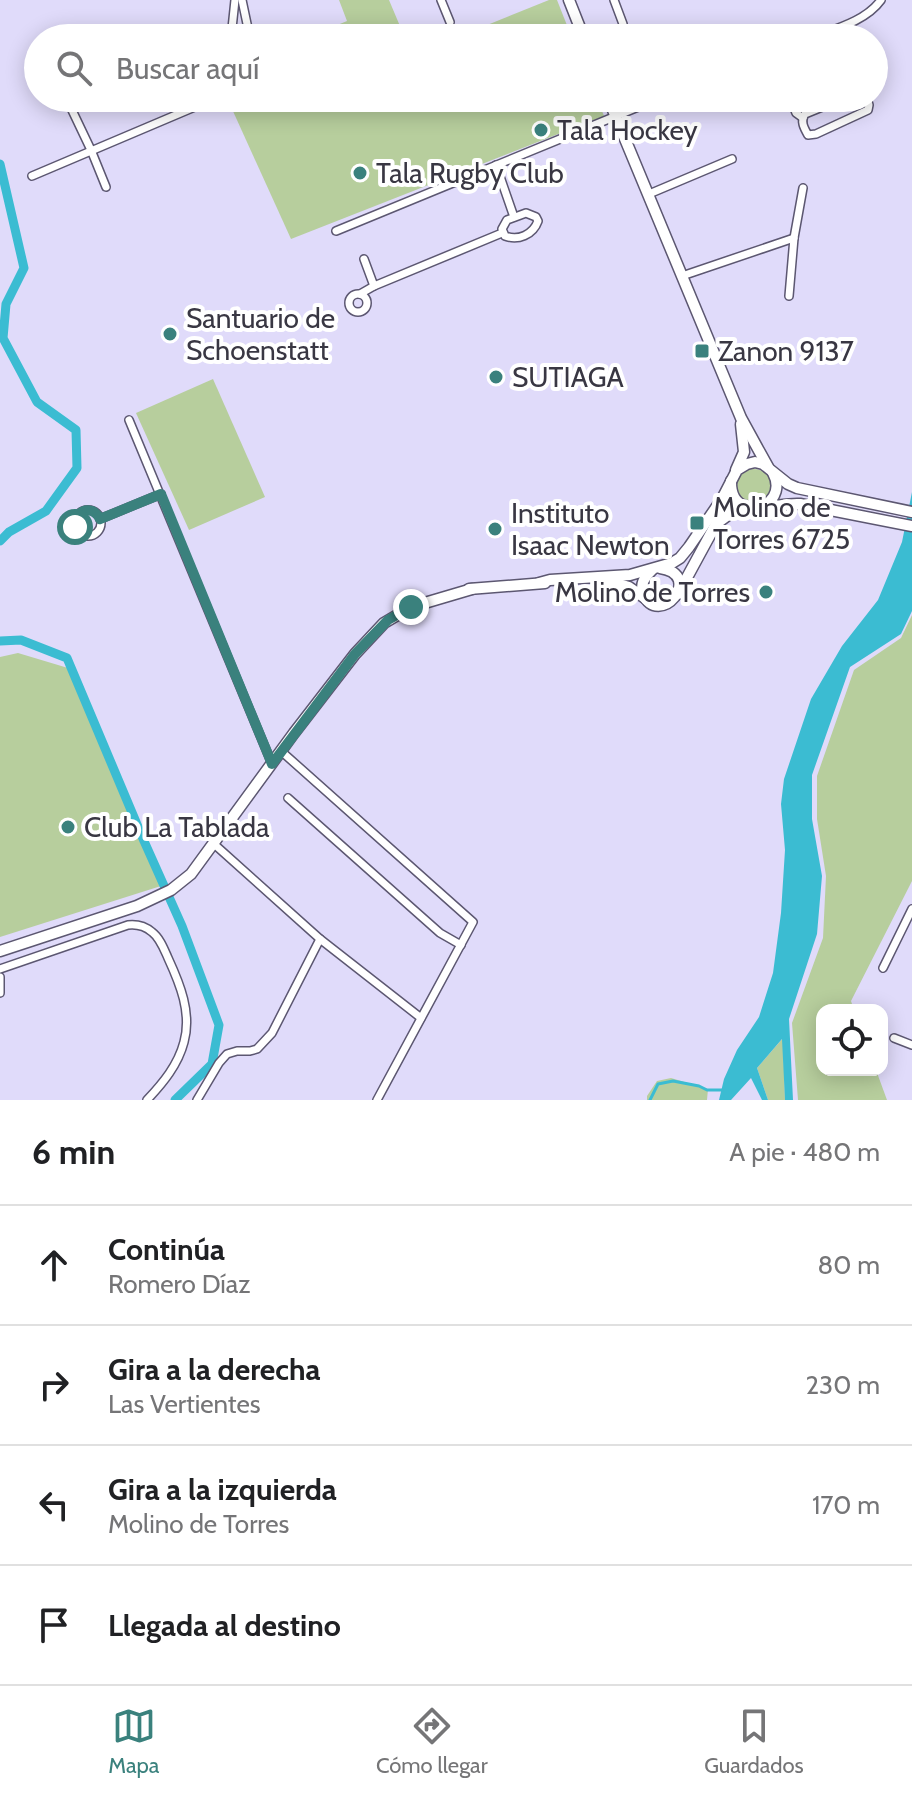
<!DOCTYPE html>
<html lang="es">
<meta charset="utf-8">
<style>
body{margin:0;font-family:Cabin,sans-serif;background:#f6f6f6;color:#202124}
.controls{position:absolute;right:24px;bottom:24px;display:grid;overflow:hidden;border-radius:16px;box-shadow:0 4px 20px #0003}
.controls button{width:72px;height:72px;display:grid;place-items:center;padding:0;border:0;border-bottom:2px solid #e0e0e0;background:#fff;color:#202124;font:40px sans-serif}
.stop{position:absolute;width:24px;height:24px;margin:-18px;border:6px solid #3a817d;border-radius:50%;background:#fff}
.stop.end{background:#3a817d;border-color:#fff;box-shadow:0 2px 8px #0008}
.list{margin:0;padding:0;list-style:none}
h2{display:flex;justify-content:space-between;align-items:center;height:104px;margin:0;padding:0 32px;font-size:34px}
h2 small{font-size:26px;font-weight:400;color:#757577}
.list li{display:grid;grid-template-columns:52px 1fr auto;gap:24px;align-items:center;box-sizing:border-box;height:120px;padding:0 32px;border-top:2px solid #e0e0e0}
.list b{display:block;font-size:30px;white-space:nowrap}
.list p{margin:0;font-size:26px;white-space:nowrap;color:#757577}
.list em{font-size:26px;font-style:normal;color:#757577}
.icon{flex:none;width:44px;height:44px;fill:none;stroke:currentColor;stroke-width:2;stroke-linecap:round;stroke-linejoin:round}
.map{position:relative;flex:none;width:912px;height:1100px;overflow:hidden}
.search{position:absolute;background:#fff;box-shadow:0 4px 20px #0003;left:24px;right:24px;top:24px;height:88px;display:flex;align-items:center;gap:20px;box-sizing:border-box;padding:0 28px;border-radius:44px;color:#757577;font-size:30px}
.sheet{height:584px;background:#fff}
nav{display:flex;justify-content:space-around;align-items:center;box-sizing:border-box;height:112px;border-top:2px solid #e0e0e0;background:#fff;font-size:22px;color:#757577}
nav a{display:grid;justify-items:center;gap:4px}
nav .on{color:#3a817d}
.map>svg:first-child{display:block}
.green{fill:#b7ce9d}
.water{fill:#3bbcd2}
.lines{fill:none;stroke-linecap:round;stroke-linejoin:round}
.stream{stroke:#3bbcd2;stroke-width:3}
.canal{stroke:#3bbcd2;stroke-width:9}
.street-casing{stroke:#5c5771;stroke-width:10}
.secondary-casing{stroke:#5c5771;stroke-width:13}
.street{stroke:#fff;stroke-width:7}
.secondary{stroke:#fff;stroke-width:10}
.route{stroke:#3a817d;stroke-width:10}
.poi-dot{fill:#3a817d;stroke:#fff;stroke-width:3}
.labels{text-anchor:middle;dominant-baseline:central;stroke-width:8;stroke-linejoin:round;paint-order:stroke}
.poi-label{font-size:28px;fill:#393743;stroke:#fff;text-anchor:start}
</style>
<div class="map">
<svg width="912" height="1100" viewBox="0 0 912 1100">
<rect width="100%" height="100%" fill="#e0dbfa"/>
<g class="green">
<path d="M339,0H389L405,38H306L347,21Z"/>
<path d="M549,0H557L572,38H455Z"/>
<path d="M227,98H597L604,116L291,239Z"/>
<path d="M213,379L265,497L189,530L136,413Z"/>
<circle cx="754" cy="486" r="17"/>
<path d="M912,615V881L851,1001L854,1010H822V1070H876L887,1100H798L792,1023L823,938L826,876L817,819V776L854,670L901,638Z"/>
<path d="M18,653L68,668L113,768L161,886L0,937V657Z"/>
<path d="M783,1038L785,1100H768L757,1068Z"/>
<path d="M671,1078L708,1089L707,1100H647V1096L657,1081Z"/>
</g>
<path class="water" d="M912,492V611L901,634L850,667L812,775V819L822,876L817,934L789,1019L793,1100H785L782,1039L757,1068L768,1100H762L751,1078L731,1100H719L724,1079L737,1050L759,1017L773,973L781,913L785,850L781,804L784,779L811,699L842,646L878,600L902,542Z"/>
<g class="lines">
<path class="stream" d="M650,1100L658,1084L673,1081L699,1086L707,1090H722"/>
<g class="canal">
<path d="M0,164L24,268L6,304L3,338L37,402L76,430L77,468L46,511L9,532L0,541"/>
<path d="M0,641L21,640L67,658L144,841L182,926L219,1025L212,1064L175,1100"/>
</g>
<g class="street-casing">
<g id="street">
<path d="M242,0L250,38"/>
<path d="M441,0L450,22"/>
<path d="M614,0L623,24V38"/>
<path d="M231,38L235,0"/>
<path d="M811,38C835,29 866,21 881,0"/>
<path d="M624,98L625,112"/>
<path d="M790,98L796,113L803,118"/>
<path d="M844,98L805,114C800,121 804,128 808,135L816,134L868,110L869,105L867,98"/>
<path d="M71,108L91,150L106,187"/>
<path d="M496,165L514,217"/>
<path d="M32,176L216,98"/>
<path d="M649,194L732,159"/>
<path d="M526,213L536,217L538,221C533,235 518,241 505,236L502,229L507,220Z"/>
<path d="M336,231L660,98"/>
<path d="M364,259L374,286"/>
<path d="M682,276L794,238"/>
<circle cx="358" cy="303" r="9"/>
<path d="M360,294L374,286L502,233"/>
<path d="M789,296L794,238L803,188"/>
<path d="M129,420L272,764"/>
<circle cx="88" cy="523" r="13"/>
<path d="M100,519L161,494"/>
<path d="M281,751L473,922L377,1100"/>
<path d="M288,798L440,933L461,945"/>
<path d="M214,844L320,939L421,1018"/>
<path d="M883,968L912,909"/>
<path d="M0,969L128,925C137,924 145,926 152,932C160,938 164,949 168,958C180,984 192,1013 184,1042C178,1065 163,1083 147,1100"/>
<path d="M0,977V993"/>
<path d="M894,1038L912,1045"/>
<path d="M197,1100L219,1063L227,1054L237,1051H250L257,1049L272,1033L320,939"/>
</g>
</g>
<g class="secondary-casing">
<g id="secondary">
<path d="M569,0L584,38"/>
<path d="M608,98L741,418L768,467"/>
<path d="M736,470L744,452L741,424"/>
<path d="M731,481C730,523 775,502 800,504L912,526"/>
<path d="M764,506C776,498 780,486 773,473"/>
<path d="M652,570C645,576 640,583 643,593C658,630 706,575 660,568"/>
<path d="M609,581L629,587L649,601"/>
<path d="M539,583L550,580L630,575L672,563L680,558L689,547L722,499L737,470L747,464L755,462L763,464L788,484L797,488L912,512"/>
<path d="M469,589L545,583"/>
<path d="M678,594L716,524L731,513L750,508"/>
<path d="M0,951L137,906L171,890L191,874L294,733L355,654L384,623L411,607L472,589"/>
</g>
</g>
<use href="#street" class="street"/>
<use href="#secondary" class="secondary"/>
</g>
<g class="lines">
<path class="route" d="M75,527L76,518C83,507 94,508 100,519L161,494L272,764L355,654L388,620L411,607"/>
</g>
<g class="poi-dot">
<circle cx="541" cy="130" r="8"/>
<circle cx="360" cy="173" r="8"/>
<circle cx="170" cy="334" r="8"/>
<rect x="694" y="343" width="16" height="16" rx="4"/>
<circle cx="496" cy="377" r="8"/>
<rect x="689" y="515" width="16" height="16" rx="4"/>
<circle cx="495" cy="529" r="8"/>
<circle cx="766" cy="592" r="8"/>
<circle cx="68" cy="827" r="8"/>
</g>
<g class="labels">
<g class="poi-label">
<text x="557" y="130">Tala Hockey</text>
<text x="376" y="173">Tala Rugby Club</text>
<text x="186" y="318">Santuario de<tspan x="186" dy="32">Schoenstatt</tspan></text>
<text x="718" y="351">Zanon 9137</text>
<text x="512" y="377">SUTIAGA</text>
<text x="713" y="507">Molino de<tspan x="713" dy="32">Torres 6725</tspan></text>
<text x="511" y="513">Instituto<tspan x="511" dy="32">Isaac Newton</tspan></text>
<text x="750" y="592" text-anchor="end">Molino de Torres</text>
<text x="84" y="827">Club La Tablada</text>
</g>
</g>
</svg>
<div class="controls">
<button><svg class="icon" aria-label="locate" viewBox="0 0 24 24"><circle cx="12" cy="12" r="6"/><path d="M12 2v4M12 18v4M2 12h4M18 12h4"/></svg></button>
</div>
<div class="stop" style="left:75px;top:527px"></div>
<div class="stop end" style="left:411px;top:607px"></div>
<div class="search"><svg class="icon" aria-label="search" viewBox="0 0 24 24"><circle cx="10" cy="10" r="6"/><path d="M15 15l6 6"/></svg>Buscar aquí</div>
</div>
<section class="sheet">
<h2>6 min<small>A pie · 480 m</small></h2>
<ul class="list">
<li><svg class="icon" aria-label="ahead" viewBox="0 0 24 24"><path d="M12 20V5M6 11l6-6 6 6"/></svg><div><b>Continúa</b><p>Romero Díaz</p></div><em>80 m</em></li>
<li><svg class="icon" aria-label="right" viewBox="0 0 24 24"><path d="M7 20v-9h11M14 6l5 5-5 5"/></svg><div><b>Gira a la derecha</b><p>Las Vertientes</p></div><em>230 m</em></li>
<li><svg class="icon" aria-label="left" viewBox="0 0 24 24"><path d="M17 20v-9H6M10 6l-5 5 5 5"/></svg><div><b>Gira a la izquierda</b><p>Molino de Torres</p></div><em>170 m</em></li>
<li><svg class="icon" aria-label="arrive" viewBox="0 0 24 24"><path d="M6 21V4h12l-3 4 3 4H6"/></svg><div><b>Llegada al destino</b></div></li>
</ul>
</section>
<nav>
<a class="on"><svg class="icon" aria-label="map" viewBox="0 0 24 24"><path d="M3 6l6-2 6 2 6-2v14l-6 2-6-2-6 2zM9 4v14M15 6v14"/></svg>Mapa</a>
<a><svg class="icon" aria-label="directions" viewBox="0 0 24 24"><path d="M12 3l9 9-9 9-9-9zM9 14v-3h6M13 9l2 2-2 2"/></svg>Cómo llegar</a>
<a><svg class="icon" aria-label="saved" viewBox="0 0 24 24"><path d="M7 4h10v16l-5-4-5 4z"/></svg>Guardados</a>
</nav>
